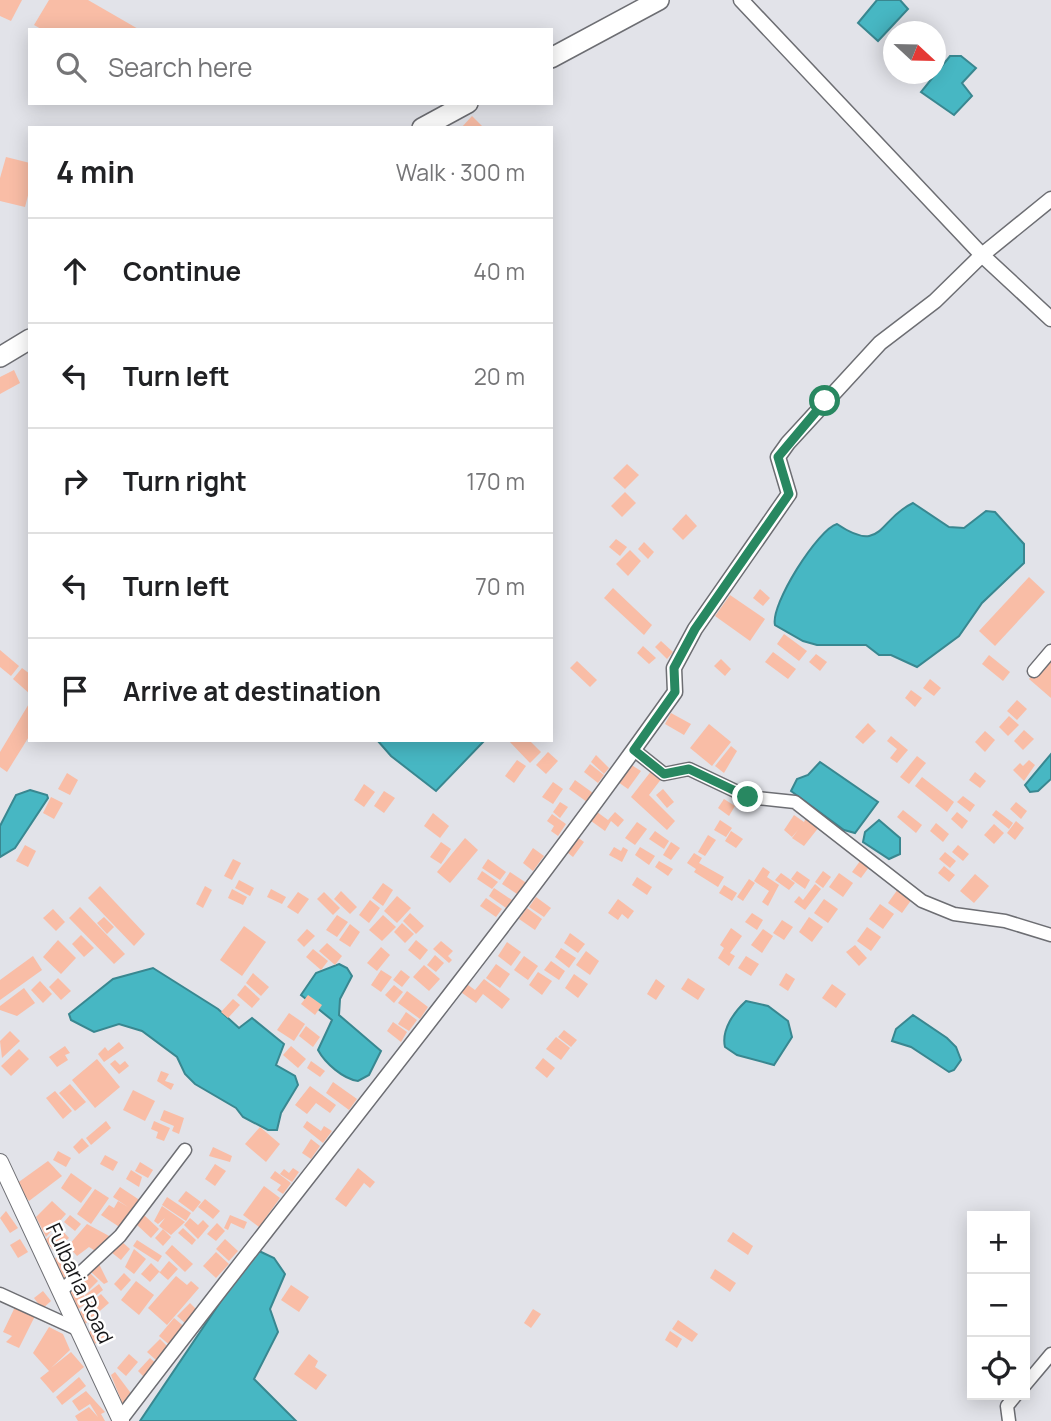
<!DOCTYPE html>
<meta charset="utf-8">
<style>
body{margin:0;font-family:Manrope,sans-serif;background:#f6f6f6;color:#202124}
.controls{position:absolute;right:21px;bottom:21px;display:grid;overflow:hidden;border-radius:0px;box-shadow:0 4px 18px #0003}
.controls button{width:63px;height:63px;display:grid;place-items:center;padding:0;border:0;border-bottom:2px solid #e0e0e0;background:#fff;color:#202124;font:35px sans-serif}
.compass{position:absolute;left:883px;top:21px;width:63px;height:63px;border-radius:50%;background:#fff;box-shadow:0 4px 18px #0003;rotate:112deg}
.stop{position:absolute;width:21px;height:21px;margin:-16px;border:5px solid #288861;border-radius:50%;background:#fff}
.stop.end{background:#288861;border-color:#fff;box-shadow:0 2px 7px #0008}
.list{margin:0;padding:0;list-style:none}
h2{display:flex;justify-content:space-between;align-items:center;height:91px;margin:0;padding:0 28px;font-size:30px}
h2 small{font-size:23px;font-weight:400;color:#757577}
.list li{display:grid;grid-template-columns:46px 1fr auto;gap:21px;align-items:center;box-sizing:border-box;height:105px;padding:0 28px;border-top:2px solid #e0e0e0}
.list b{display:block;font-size:26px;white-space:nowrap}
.list em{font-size:23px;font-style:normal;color:#757577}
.icon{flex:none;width:38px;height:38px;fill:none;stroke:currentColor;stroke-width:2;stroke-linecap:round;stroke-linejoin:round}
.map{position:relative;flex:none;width:1051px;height:1421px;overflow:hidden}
.search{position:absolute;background:#fff;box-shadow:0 4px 18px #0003;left:28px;top:28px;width:525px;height:77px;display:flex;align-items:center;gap:18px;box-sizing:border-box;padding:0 24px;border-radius:0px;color:#757577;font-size:26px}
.panel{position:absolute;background:#fff;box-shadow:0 4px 18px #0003;left:28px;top:126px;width:525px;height:616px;border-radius:0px}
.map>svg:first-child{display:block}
.water{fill:#47b7c3;stroke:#398790;stroke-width:2}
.building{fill:#f9bda6}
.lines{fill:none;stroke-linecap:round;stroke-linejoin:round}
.minor-casing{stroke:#6d6e73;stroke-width:15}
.tertiary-casing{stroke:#6d6e73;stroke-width:17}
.secondary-casing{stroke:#6d6e73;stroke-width:18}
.trunk-casing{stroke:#6d6e73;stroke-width:22}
.minor{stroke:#fff;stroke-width:12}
.tertiary{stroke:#fff;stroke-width:14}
.secondary{stroke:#fff;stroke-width:16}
.trunk{stroke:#fff;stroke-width:19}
.route{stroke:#288861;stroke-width:9}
.labels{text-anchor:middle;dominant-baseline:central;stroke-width:5;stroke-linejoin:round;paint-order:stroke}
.street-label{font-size:21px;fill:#171719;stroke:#fff}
</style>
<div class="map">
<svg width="1051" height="1421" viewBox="0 0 1051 1421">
<rect width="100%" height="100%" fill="#e2e3e9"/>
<g class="water">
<path d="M877,0H900L908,9L878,41L858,23Z"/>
<path d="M950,56H961L976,68L962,83L972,96L954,115L921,92Z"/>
<path d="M913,503L949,527L964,528L986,511L995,512L1024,544V563L982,603L959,636L917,667L891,655H879L866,645H817L803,641L775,625C770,605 818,529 837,524C883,555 878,519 913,503Z"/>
<path d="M377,740H485L436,791L391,756Z"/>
<path d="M1051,754V779L1038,791L1030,792L1025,785Z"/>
<path d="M820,762L878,802L855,833L844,830L791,791L797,779L808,775Z"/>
<path d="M30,790L47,795L48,798L15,848L0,857V826L16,795Z"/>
<path d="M879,820L900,838V854L889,859L863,842L865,832Z"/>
<path d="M339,964L347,968L352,976L340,999L339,1015L381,1051L369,1075L358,1081C343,1079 325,1063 318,1050L332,1020L301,995L316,973Z"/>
<path d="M153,968L218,1009L239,1028L252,1018L284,1044L276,1065L295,1076L298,1085L281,1113L277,1130H268L243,1117L236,1108L195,1084L185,1074L177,1057L142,1031L119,1024L94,1032L71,1020L69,1014L113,979Z"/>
<path d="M746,1001L768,1006L788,1021L792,1037L774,1065L737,1055L725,1047C721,1030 734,1012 746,1001Z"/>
<path d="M913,1015L947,1038L956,1047L961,1060L954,1070L949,1072L911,1047L892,1041L896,1029Z"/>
<path d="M259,1251L274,1258L285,1274L270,1309L278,1332L254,1379L296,1421H140L252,1255Z"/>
</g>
<g class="building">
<path d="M0,0H22L11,21L0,16Z"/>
<path d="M49,0H88L140,30H43L34,25Z"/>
<path d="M472,116L484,128H461Z"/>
<path d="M6,157L30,163V188L25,207L0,201V178Z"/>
<path d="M14,370L20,383L0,394V377Z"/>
<path d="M627,464L639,475L625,489L613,478Z"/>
<path d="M625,492L636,503L622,517L611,506Z"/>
<path d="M686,514L697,526L683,540L672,529Z"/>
<path d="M616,539L627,547L620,556L609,547Z"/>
<path d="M644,542L654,552L648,559L638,549Z"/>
<path d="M630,550L641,561L628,576L616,564Z"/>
<path d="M1029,577L1045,592L995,646L979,631Z"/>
<path d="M613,588L652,625L644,635L604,598Z"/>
<path d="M760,589L770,598L763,606L753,598Z"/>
<path d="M730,595L765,619L750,641L715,616Z"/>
<path d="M784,634L807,651L799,661L777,644Z"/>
<path d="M661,641L673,652L667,659L655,647Z"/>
<path d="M643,646L656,658L649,664L637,653Z"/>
<path d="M0,650L19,666L11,676L0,667Z"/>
<path d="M1051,650V698L1029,679Z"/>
<path d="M773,652L796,669L788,679L765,662Z"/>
<path d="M816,654L827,662L820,671L809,662Z"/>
<path d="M989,655L1010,672L1003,681L982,664Z"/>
<path d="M721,659L731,669L725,676L714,666Z"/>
<path d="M577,661L597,680L590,687L570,668Z"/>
<path d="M22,668L30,674V694L13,679Z"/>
<path d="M930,679L941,688L934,696L923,688Z"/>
<path d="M911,690L922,698L915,707L905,698Z"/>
<path d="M1017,700L1027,709L1017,720L1007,711Z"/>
<path d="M30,702V735L7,772L0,767V752Z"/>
<path d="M671,713L691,724L684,735L665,724Z"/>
<path d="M1009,716L1019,725L1008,736L999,727Z"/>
<path d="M868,723L876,731L863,744L855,737Z"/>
<path d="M709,724L731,742L712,766L690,748Z"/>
<path d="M1024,730L1034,739L1023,750L1014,741Z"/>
<path d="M985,731L995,740L985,752L975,742Z"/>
<path d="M891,736L908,750L897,763L890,758L897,749L887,741Z"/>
<path d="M508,740H529L541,752L530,763Z"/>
<path d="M731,746L737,751L724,773L715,766Z"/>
<path d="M548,752L558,761L546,774L536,765Z"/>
<path d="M596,755L609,768L604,774L591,762Z"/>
<path d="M917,756L926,763L909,784L900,777Z"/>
<path d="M517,760L526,766L514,783L505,776Z"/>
<path d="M1029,760L1035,765L1024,781L1013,770L1020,763L1023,766Z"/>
<path d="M590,764L604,775L598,783L584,772Z"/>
<path d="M630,764L641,771L628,789L618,782Z"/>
<path d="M652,770L662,778L649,795L675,821L667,830L631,797Z"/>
<path d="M975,772L986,781L980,788L969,780Z"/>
<path d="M67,773L78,780L70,795L58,789Z"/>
<path d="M922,777L954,802L947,812L915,786Z"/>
<path d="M575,780L593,793L587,802L569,789Z"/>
<path d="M553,782L563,789L553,804L542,797Z"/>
<path d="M364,784L375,792L364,807L354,800Z"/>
<path d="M663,789L674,802L667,808L656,795Z"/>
<path d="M384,791L395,798L384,813L374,806Z"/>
<path d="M963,796L975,805L970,812L957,802Z"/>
<path d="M51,797L63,803L54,819L43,813Z"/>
<path d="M724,799L735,806L729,816L718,808Z"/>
<path d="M560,802L568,807L560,818L553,812Z"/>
<path d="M1016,802L1027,811L1021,819L1010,809Z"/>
<path d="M593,809L608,820L615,812L624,820L618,827L611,821L605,831L587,818Z"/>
<path d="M903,810L922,825L916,833L897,817Z"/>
<path d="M996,810L1013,823L1009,829L992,815Z"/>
<path d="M957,812L968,821L962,829L951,819Z"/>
<path d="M433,813L449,826L440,838L424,826Z"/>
<path d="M552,814L566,824L558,836L551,831L554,826L547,821Z"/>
<path d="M794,815L804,822L806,818L819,827L804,846L792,838L798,830L792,837L784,830Z"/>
<path d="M720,820L732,828L726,837L714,830Z"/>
<path d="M1016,821L1024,828L1015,840L1007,833Z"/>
<path d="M637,822L647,829L635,845L625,838Z"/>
<path d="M936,823L949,834L943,842L930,831Z"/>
<path d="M994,824L1004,833L994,844L984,835Z"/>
<path d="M655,831L669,841L664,849L649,839Z"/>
<path d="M731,831L743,839L736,848L725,841Z"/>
<path d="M573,834L584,842L573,857L563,849Z"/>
<path d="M708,835L716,840L705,856L698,852Z"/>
<path d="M465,838L478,850L450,883L437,872Z"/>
<path d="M441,842L451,849L441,864L430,857Z"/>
<path d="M671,842L680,848L671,860L663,855Z"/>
<path d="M25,845L36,851L28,867L16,861Z"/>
<path d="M958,845L969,854L963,861L952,852Z"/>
<path d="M614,847L621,851L623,847L628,850L622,862L609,855Z"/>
<path d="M640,847L655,856L649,865L635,855Z"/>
<path d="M533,848L544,856L533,871L523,863Z"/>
<path d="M945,852L956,861L950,868L939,859Z"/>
<path d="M694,853L702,858L699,863L724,877L718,887L694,872L696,869L687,863Z"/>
<path d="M863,857L872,863L861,878L852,872Z"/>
<path d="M233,859L241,863L232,880L224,876Z"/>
<path d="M488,859L506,872L500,880L482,868Z"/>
<path d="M659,861L673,869L668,876L655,867Z"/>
<path d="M944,866L955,875L949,882L938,873Z"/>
<path d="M763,867L770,872L767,877L779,885L768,906L762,902L769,891L754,881Z"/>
<path d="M482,871L498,882L492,889L477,879Z"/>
<path d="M797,871L810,880L805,889L791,879Z"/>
<path d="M823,871L831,877L823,888L815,882Z"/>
<path d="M510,872L528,884L520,896L502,884Z"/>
<path d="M781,873L795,883L789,890L775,880Z"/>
<path d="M839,873L853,883L843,897L829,887Z"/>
<path d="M975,874L989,886L974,903L960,891Z"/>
<path d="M637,877L652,887L647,895L632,885Z"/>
<path d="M749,879L755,883L743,901L737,897Z"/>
<path d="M239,880L254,888L250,896L235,888Z"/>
<path d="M383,883L393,890L383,906L372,898Z"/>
<path d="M815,884L821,889L805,910L794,902L799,896L803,900Z"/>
<path d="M724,885L737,893L732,901L719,893Z"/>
<path d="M100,886L145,934L134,946L88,898Z"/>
<path d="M205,886L212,890L203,908L196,904Z"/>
<path d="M494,888L512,900L506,908L489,896Z"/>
<path d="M232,889L247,897L243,905L228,898Z"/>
<path d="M271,889L286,897L282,904L267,897Z"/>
<path d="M898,889L912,899L902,913L888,903Z"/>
<path d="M341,891L357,907L350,914L334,899Z"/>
<path d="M298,892L309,899L298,914L287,907Z"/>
<path d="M324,892L340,908L333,915L317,899Z"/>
<path d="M397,896L411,908L397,923L384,911Z"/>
<path d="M536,897L551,908L544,917L529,907Z"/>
<path d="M486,898L502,909L496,917L480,906Z"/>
<path d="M618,899L634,911L628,919L622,914L618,920L608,913Z"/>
<path d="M824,899L838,909L828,923L814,913Z"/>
<path d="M370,900L380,908L369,923L359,915Z"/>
<path d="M880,904L894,914L883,929L869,919Z"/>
<path d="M80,907L125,954L114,964L69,918Z"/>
<path d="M527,908L542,919L535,930L519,919Z"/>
<path d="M53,909L65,922L56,931L43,918Z"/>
<path d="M410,913L424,926L416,934L403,921Z"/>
<path d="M752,913L763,920L757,930L745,922Z"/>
<path d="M337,915L348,922L337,937L326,930Z"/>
<path d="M383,915L396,927L382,941L369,930Z"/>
<path d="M104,917L114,927L107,934L97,923Z"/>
<path d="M809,917L823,927L812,942L799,932Z"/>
<path d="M782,920L793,927L784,940L773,933Z"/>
<path d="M402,923L414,934L405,943L394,932Z"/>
<path d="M350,924L360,932L350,947L339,940Z"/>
<path d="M244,926L266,942L242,976L220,960Z"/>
<path d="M867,927L881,937L871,951L857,941Z"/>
<path d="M731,928L742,936L730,953L735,956L729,966L718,958L724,948L720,945Z"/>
<path d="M307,929L315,936L304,947L297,940Z"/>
<path d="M763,929L773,936L762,953L751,945Z"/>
<path d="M570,933L585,944L578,953L564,943Z"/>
<path d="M81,935L94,948L84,957L72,944Z"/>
<path d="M58,940L76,958L61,974L43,957Z"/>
<path d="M416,940L428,950L420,960L408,950Z"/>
<path d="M441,941L453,951L448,956L452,960L449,963L433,949Z"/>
<path d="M507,942L521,952L511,966L498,956Z"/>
<path d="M327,943L342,956L335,965L319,951Z"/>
<path d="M855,945L867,958L859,966L846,952Z"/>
<path d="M381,947L390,955L377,971L367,963Z"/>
<path d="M561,948L576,958L569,968L555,957Z"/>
<path d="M313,949L328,961L321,970L306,957Z"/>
<path d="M586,951L599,961L590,975L576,965Z"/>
<path d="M435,955L444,963L436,972L427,965Z"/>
<path d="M33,956L42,970L0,1000V980Z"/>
<path d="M524,956L538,966L528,980L514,970Z"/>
<path d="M746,956L759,964L751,976L738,968Z"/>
<path d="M551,961L565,971L559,980L544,970Z"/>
<path d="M496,964L510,974L500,988L486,978Z"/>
<path d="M424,965L440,979L429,991L413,977Z"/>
<path d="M381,970L392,977L381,992L371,985Z"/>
<path d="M401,970L410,977L402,987L393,980Z"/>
<path d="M538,972L552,981L542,995L529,985Z"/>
<path d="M253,973L269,987L261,996L246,983Z"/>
<path d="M786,973L795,979L788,991L779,985Z"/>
<path d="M574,974L588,984L578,998L565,988Z"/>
<path d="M58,978L71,991L61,1000L49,987Z"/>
<path d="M688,978L705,989L698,1000L681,989Z"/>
<path d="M484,979L510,999L502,1009L483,994L476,1003L458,990L464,982L475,990Z"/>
<path d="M656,979L665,986L656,1000L647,994Z"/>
<path d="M40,981L52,994L43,1003L31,990Z"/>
<path d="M832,984L846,994L836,1008L822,998Z"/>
<path d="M245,985L260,999L252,1008L237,995Z"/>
<path d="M394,985L403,992L394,1003L385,995Z"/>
<path d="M24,988L35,1003L17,1016L0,1010V1006Z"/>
<path d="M407,991L428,1007L420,1019L398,1003Z"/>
<path d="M308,995L322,1005L315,1015L301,1004Z"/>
<path d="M233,999L240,1005L228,1018L221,1012Z"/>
<path d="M406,1012L417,1020L409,1031L398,1024Z"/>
<path d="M289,1013L305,1024L294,1041L277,1030Z"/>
<path d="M393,1022L407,1032L401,1042L387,1031Z"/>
<path d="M306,1026L320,1037L313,1047L299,1036Z"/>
<path d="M564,1030L577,1040L571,1047L558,1037Z"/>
<path d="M10,1031L20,1041L2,1058L0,1041Z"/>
<path d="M556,1037L570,1048L561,1060L546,1049Z"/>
<path d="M119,1042L124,1048L104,1062L98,1054L105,1047L108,1051Z"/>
<path d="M65,1046L70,1053L65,1055L68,1060L57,1067L49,1057Z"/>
<path d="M291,1046L306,1059L298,1068L283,1055Z"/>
<path d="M19,1049L29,1059L11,1076L1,1066Z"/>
<path d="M543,1058L555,1068L547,1078L535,1068Z"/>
<path d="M97,1059L120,1087L95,1108L72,1080Z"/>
<path d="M115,1060L120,1065L125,1061L129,1066L119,1074L110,1064Z"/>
<path d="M311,1061L325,1071L320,1077L307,1068Z"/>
<path d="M161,1071L169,1074L165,1081L174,1084L171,1090L157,1081Z"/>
<path d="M333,1082L357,1099L349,1110L326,1093Z"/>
<path d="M70,1084L86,1102L75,1111L59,1093Z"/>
<path d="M310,1086L336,1105L330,1113L316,1103L307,1114L295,1105Z"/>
<path d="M133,1090L155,1101L145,1121L123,1110Z"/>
<path d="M55,1091L72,1111L63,1119L46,1098Z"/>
<path d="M164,1110L184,1118L179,1134L172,1131L174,1126L160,1120Z"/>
<path d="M106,1121L111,1128L91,1145L86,1138Z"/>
<path d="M154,1121L170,1128L164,1141L156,1138L158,1132L151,1129Z"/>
<path d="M307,1121L321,1131L324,1126L332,1131L323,1143L303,1127Z"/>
<path d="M260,1127L280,1144L266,1162L245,1144Z"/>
<path d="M82,1138L89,1146L79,1154L73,1147Z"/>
<path d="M311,1139L320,1146L311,1159L302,1153Z"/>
<path d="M213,1147L232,1156L230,1162L209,1156Z"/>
<path d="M58,1151L71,1158L66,1167L53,1160Z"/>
<path d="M105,1155L118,1162L113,1171L100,1164Z"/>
<path d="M48,1161L62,1176L29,1201L16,1184Z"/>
<path d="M140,1162L153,1170L148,1178L135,1171Z"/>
<path d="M215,1164L226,1171L215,1186L205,1179Z"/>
<path d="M293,1168L299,1172L292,1182L280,1174L284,1169L289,1173Z"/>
<path d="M358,1168L375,1182L370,1188L364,1183L346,1207L335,1199Z"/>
<path d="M131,1170L142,1177L139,1187L126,1179Z"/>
<path d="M275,1171L291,1183L283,1194L277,1190L281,1185L270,1178Z"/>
<path d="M71,1173L92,1188L81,1203L61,1188Z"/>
<path d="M264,1186L280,1198L259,1227L243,1215Z"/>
<path d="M120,1187L141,1201L121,1228L101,1215L109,1205L114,1208L118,1201L128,1207L113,1197Z"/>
<path d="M95,1189L109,1198L91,1224L77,1214Z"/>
<path d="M186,1191L201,1202L193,1212L178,1201Z"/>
<path d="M167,1197L191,1213L186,1221L162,1205Z"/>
<path d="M205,1199L220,1211L213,1219L198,1207Z"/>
<path d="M52,1201L66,1214L46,1237L36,1217Z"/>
<path d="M162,1206L185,1222L171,1235L159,1226L165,1218L158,1224L154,1221Z"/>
<path d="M6,1211L18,1228L10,1233L0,1218Z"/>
<path d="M70,1215L81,1224L75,1231L64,1222Z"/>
<path d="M144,1215L159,1229L151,1238L136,1224Z"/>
<path d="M230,1215L247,1222L244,1229L231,1223L228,1230L224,1228Z"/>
<path d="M190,1218L198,1225L203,1220L209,1226L198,1239L184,1225Z"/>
<path d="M217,1223L225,1231L216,1241L207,1234Z"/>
<path d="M87,1224L111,1237L97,1252L89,1247L77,1256L68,1246Z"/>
<path d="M60,1228L69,1238L54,1251L45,1240Z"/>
<path d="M183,1228L196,1240L192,1245L178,1233Z"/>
<path d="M163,1229L171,1237L163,1246L155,1238Z"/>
<path d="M733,1232L753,1246L748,1255L727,1241Z"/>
<path d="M20,1239L28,1252L18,1258L10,1245Z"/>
<path d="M225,1239L238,1251L229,1261L216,1249Z"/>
<path d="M137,1240L162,1256L158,1262L133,1246Z"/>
<path d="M121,1241L130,1249L121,1260L111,1252Z"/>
<path d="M172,1245L193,1264L185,1272L165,1253Z"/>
<path d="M134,1249L146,1259L134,1274L125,1267Z"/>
<path d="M216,1252L229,1264L216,1278L203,1266Z"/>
<path d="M61,1254L68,1263L73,1259L81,1271L64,1285L53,1260Z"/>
<path d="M169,1261L178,1269L168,1280L159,1272L150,1282L141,1274L151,1263L160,1272Z"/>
<path d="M98,1262L108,1282L104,1284L90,1271Z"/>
<path d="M715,1269L736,1283L730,1292L710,1278Z"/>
<path d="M89,1272L98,1281L89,1290L80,1280Z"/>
<path d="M124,1273L131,1280L121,1291L114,1284Z"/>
<path d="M176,1276L187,1285L191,1281L199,1288L167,1325L148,1308Z"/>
<path d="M136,1281L154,1295L139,1315L121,1300Z"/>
<path d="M99,1284L103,1290L89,1301L85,1295Z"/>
<path d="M291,1285L309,1297L299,1312L281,1300Z"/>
<path d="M73,1288L79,1297L83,1294L88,1302L78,1309L66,1292Z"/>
<path d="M43,1291L51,1301L42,1309L34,1298Z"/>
<path d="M101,1294L109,1303L85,1324L80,1312Z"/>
<path d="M190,1303L198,1311L186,1324L177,1316Z"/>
<path d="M15,1307L35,1316L19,1348L6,1342L12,1336L3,1332Z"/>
<path d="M533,1309L541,1314L531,1328L524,1323Z"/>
<path d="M174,1318L187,1329L172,1347L159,1336Z"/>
<path d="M678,1320L698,1334L692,1342L672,1329Z"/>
<path d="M99,1324L107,1335L95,1344L88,1333Z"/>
<path d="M49,1327L63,1334L70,1350L51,1368L71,1352L84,1367L53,1393L40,1378L49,1371L33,1353Z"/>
<path d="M670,1331L682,1339L677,1348L665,1340Z"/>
<path d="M160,1339L168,1347L156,1360L147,1352Z"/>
<path d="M129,1354L138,1362L126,1376L117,1368Z"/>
<path d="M309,1354L318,1361L315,1367L327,1375L316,1390L294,1374Z"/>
<path d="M150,1358L159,1366L146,1379L138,1371Z"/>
<path d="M115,1372L133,1396L123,1405L111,1375Z"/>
<path d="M79,1377L86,1386L62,1405L56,1397Z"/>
<path d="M86,1391L105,1412L101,1414L105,1421H78L75,1416L89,1407L98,1417L90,1404L79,1411L72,1401Z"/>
</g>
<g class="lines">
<g class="minor-casing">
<g id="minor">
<path d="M1034,671L1051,651"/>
<path d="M634,750L664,774L689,769L748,797L795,802L922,901L954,914L1005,921L1051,935"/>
<path d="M61,1291L120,1236L185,1150"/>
<path d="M0,1294L79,1330"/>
<path d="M1025,1385L1051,1354"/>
<path d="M1009,1421L1007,1406L1016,1395"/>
</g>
</g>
<g class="tertiary-casing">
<g id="tertiary">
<path d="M741,0L982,255L1051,319"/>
<path d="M120,1420C305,1177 499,941 675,692L674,668L695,629L789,494L778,457L788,443L880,343L935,301L982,255L1051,199"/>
</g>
</g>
<g class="secondary-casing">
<path id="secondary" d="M0,1162L121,1421"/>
</g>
<g class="trunk-casing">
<g id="trunk">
<path d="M551,58L659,0"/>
<path d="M422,128L468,103"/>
<path d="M0,357L30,339"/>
</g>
</g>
<use href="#minor" class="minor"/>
<use href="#tertiary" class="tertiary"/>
<use href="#secondary" class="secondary"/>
<use href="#trunk" class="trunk"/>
</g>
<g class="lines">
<path class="route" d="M748,797L689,769L664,774L634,750L675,692L674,668L695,629L789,494L778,457L825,401"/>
</g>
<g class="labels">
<g class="street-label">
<text transform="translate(80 1283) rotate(65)">Fulbaria Road</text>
</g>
</g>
</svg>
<div class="controls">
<button>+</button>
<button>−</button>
<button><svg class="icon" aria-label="locate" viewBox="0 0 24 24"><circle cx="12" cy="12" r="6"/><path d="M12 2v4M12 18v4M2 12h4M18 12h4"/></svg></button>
</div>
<svg class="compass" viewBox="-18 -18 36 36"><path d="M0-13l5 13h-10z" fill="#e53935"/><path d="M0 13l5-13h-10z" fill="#757577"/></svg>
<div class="stop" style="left:825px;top:401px"></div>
<div class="stop end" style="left:748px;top:797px"></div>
<div class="search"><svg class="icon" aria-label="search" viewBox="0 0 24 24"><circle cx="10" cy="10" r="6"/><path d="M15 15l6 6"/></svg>Search here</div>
<section class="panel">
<h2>4 min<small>Walk · 300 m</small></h2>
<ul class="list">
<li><svg class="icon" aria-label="ahead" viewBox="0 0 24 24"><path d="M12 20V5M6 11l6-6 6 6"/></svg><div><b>Continue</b></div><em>40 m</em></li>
<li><svg class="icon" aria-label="left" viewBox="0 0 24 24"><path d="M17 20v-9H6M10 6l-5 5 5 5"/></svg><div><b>Turn left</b></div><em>20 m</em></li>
<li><svg class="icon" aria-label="right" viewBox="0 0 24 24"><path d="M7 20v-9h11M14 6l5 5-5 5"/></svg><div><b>Turn right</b></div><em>170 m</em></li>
<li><svg class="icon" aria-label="left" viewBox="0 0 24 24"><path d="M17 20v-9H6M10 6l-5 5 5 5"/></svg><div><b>Turn left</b></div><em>70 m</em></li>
<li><svg class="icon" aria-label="arrive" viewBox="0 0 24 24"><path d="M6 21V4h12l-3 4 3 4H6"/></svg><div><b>Arrive at destination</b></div></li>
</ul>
</section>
</div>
